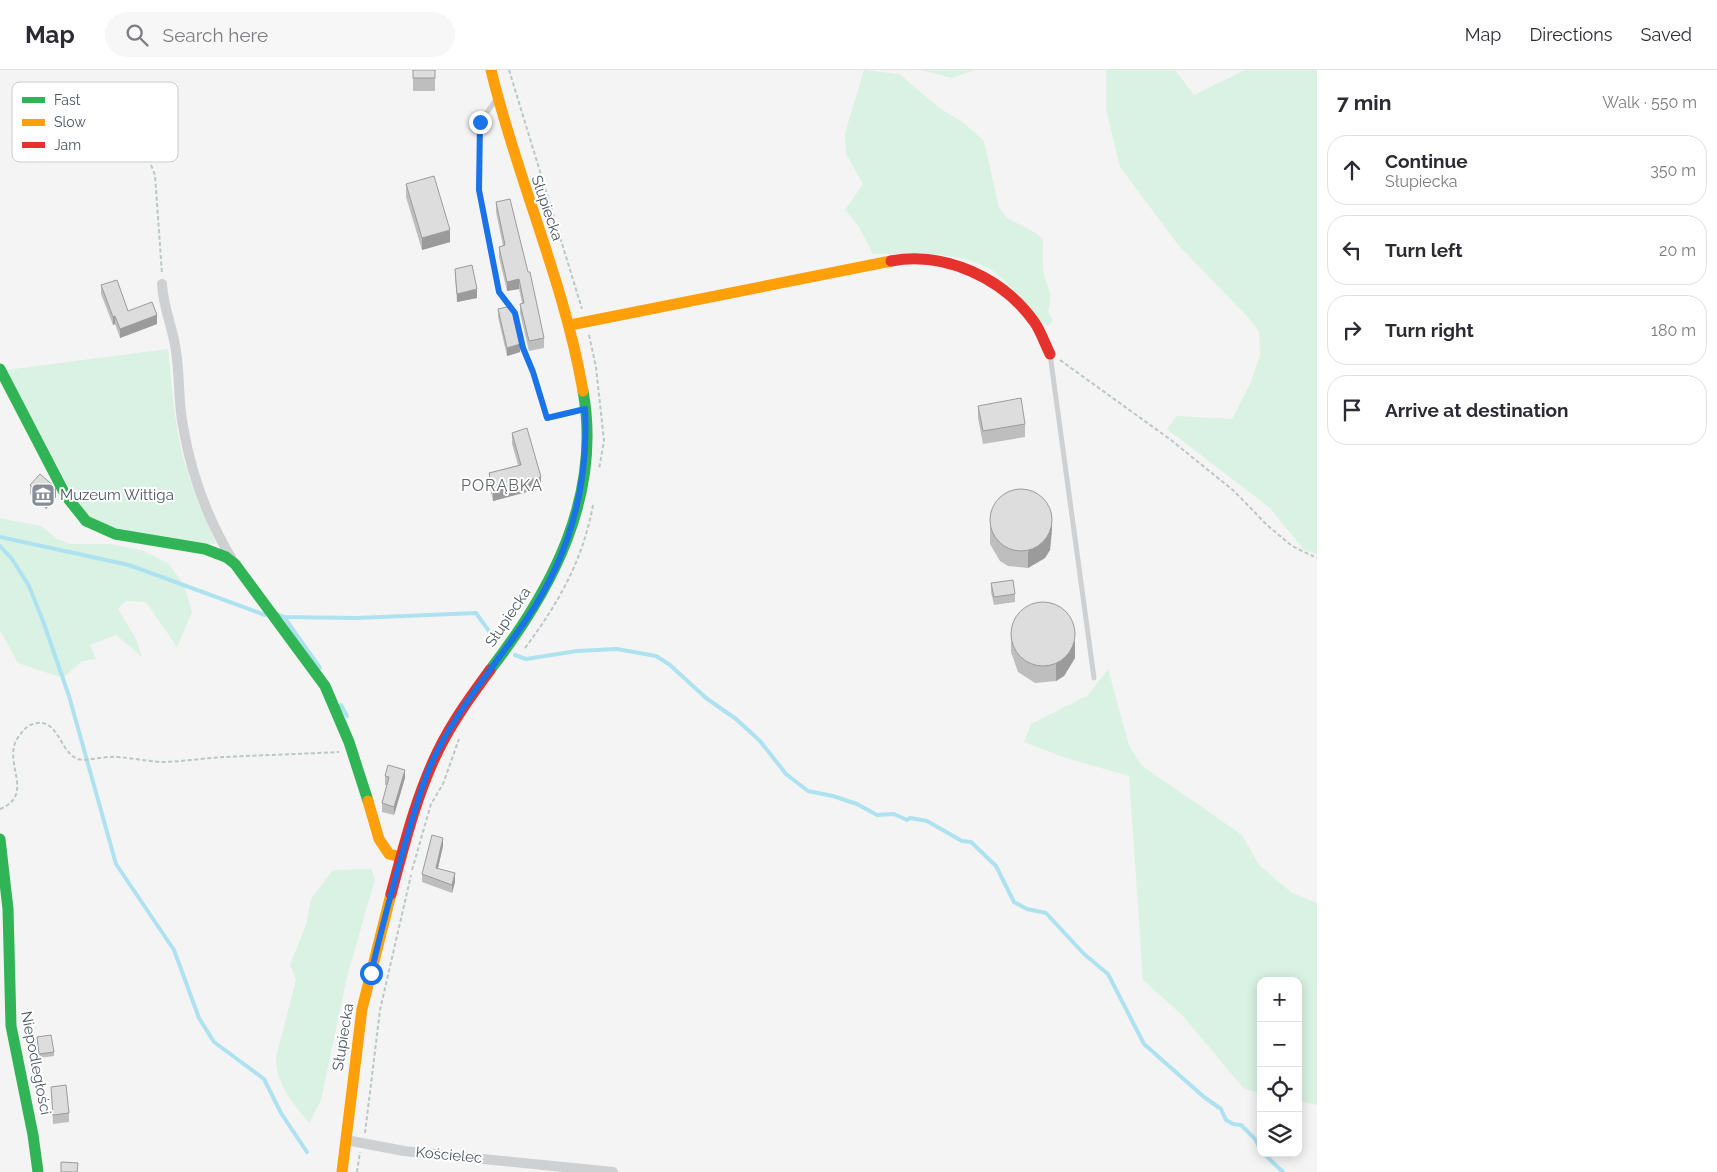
<!DOCTYPE html>
<meta charset="utf-8">
<style>
body{margin:0;font-family:Raleway,sans-serif;background:#f7f7f7;color:#2b2b33}
.controls{position:absolute;right:15px;bottom:15px;display:grid;overflow:hidden;border-radius:10px;box-shadow:0 2px 12px #0003}
.controls button{width:45px;height:45px;display:grid;place-items:center;padding:0;border:0;border-bottom:1px solid #e1e1e2;background:#fff;color:#2b2b33;font:25px sans-serif}
.stop{position:absolute;width:15px;height:15px;margin:-11px;border:4px solid #1a73e8;border-radius:50%;background:#fff}
.stop.end{background:#1a73e8;border-color:#fff;box-shadow:0 1px 5px #0008}
.list{margin:0;padding:0;list-style:none}
h2{display:flex;justify-content:space-between;align-items:center;height:65px;margin:0;padding:0 20px;font-size:21px}
h2 small{font-size:16px;font-weight:400;color:#7c7c81}
.list li{display:grid;grid-template-columns:32px 1fr auto;gap:15px;align-items:center;box-sizing:border-box;height:70px;margin:0 10px 10px;padding:0 10px;border:1px solid #e1e1e2;border-radius:20px}
.list b{display:block;font-size:19px;white-space:nowrap}
.list p{margin:0;font-size:16px;white-space:nowrap;color:#7c7c81}
.list em{font-size:16px;font-style:normal;color:#7c7c81}
.icon{flex:none;width:28px;height:28px;fill:none;stroke:currentColor;stroke-width:2;stroke-linecap:round;stroke-linejoin:round}
.map{position:relative;flex:none;width:1317px;height:1102px;overflow:hidden}
header{display:flex;align-items:center;gap:30px;box-sizing:border-box;height:70px;padding:0 25px;background:#fff;border-bottom:1px solid #e1e1e2}
header strong{font-size:24px}
nav{display:flex;gap:28px;margin-inline-start:auto;font-size:18px}
.search{width:350px;height:45px;background:#f7f7f7;display:flex;align-items:center;gap:12px;box-sizing:border-box;padding:0 18px;border-radius:28px;color:#7c7c81;font-size:19px}
main{display:flex}
aside{flex:1;background:#fff}
.map>svg:first-child{display:block}
.green{fill:#d9f2e3}
.lines{fill:none;stroke-linecap:round;stroke-linejoin:round}
.stream{stroke:#aee2f0;stroke-width:4}
.path{stroke:#bcc7c4;stroke-width:2;stroke-dasharray:4 2.5;stroke-linecap:butt}
.lane{stroke:#ced0d2;stroke-width:5}
.street{stroke:#ced0d2;stroke-width:10}
.fast{stroke:#30b455;stroke-width:11}
.slow{stroke:#ff9f0a;stroke-width:11}
.jam{stroke:#e5322d;stroke-width:11}
.wall{fill:#bebebf}
.shaded-wall{fill:#9b9b9b}
.building{fill:#ddddde;stroke:#9b9b9b}
.route{stroke:#1a73e8;stroke-width:6}
.labels{text-anchor:middle;dominant-baseline:central;stroke-width:4;stroke-linejoin:round;paint-order:stroke}
.street-label{font-size:15px;fill:#4a5661;stroke:#fff}
.poi-label{font-size:15px;fill:#4a5661;stroke:#fff;text-anchor:start}
.neighbourhood-label{font-size:16px;letter-spacing:1px;fill:#5f6368;stroke:#fff}
.key{fill:#fff;stroke:#c9ccd0;stroke-width:1}
.key-label{font-size:14px;fill:#4a5661}
</style>
<header>
<strong>Map</strong>
<div class="search"><svg class="icon" aria-label="search" viewBox="0 0 24 24"><circle cx="10" cy="10" r="6"/><path d="M15 15l6 6"/></svg>Search here</div>
<nav><a>Map</a><a>Directions</a><a>Saved</a></nav>
</header>
<main>
<div class="map">
<svg width="1317" height="1102" viewBox="0 0 1317 1102">
<rect width="100%" height="100%" fill="#f4f4f4"/>
<g class="green">
<path d="M864,0L899,4L938,37L965,54L984,71L999,138L1007,148L1036,163L1043,169C1043,179 1042,189 1043,198C1045,217 1054,217 1048,241L1053,251L1048,256C1027,245 1016,219 997,204C966,180 911,184 873,184L858,155L845,140L863,114L846,84L845,63Z"/>
<path d="M921,0H974L952,8Z"/>
<path d="M1106,0H1175L1194,25L1245,0H1317V484L1304,480L1270,438L1167,359L1177,346L1232,349L1251,312L1260,285L1259,261L1245,244L1179,176L1120,97L1106,39Z"/>
<path d="M168,279C172,315 174,352 183,387C191,417 204,446 216,474C188,473 118,466 96,451C86,444 80,435 73,425L6,300Z"/>
<path d="M0,448L41,456L56,468L70,474H111L144,481L168,493L184,515L192,542L177,577L146,532L126,531L118,539L136,569L142,587L116,565L90,575L96,589L82,591L63,608L18,593L0,560Z"/>
<path d="M1108,599L1129,675L1141,695L1242,765L1259,795L1292,823L1317,833V1035L1298,1031V911H1261V1023L1244,1019L1182,945L1143,910L1129,706L1066,688L1024,672L1031,654L1088,625Z"/>
<path d="M371,799L375,809L347,907L321,1030L309,1053C294,1034 275,1013 276,987L296,910L290,895L306,855L311,829L333,800Z"/>
</g>
<g class="lines">
<g class="stream">
<path d="M0,467L129,495L265,545"/>
<path d="M0,476L12,489L29,516L43,551L69,626L116,794L174,880L199,948L214,972L264,1009L281,1043L307,1082"/>
<path d="M277,544L284,547L357,548L476,543L494,568"/>
<path d="M284,547L320,598"/>
<path d="M515,585L526,589L577,581L617,579L656,586L670,595L706,628L736,649L760,671L786,704L808,721L833,726L857,734L877,745L894,744L907,750L910,748L927,751L962,771L971,772L996,796L1014,832L1027,839L1046,843L1084,884L1108,904L1144,974L1204,1027L1221,1039L1226,1050L1233,1054L1241,1055L1255,1069L1261,1080"/>
<path d="M341,635L347,646"/>
<path d="M1263,1083L1283,1102"/>
</g>
<g class="path">
<path d="M509,0L582,239"/>
<path d="M151,95L155,105L162,204"/>
<path d="M589,265L596,297L604,371L599,399"/>
<path d="M1060,290L1171,370L1234,421L1267,455L1292,476L1317,488"/>
<path d="M525,578C558,534 583,490 593,435"/>
<path d="M0,739C37,724 0,691 19,666C23,661 26,656 33,654C61,645 59,690 84,690C96,689 107,686 118,687C132,688 146,691 160,692C181,692 204,688 225,687C263,685 301,684 339,682"/>
<path d="M412,800L431,734L443,714L459,669"/>
<path d="M365,1063L380,940L411,805"/>
<path d="M357,1102L360,1082"/>
</g>
<g class="lane">
<path d="M495,31L480,52L479,120L499,222L515,243L523,278L533,302L547,348L585,339"/>
<path d="M1050,284L1094,608"/>
</g>
<g class="street">
<path d="M162,214C163,237 173,258 176,281C180,306 178,332 183,356C191,404 208,450 233,491"/>
<path d="M346,1070L404,1081L613,1102"/>
</g>
<g class="fast">
<path d="M0,299L66,426L86,451L115,464L205,479L226,487L235,494L325,616L349,672L368,731"/>
<path d="M490,600C552,520 602,426 583,321"/>
<path d="M0,769L8,839L11,956L33,1065L38,1102"/>
</g>
<g class="slow">
<path d="M491,0C517,109 564,211 583,321"/>
<path d="M570,255L891,191"/>
<path d="M368,731L379,769L389,784L401,787"/>
<path d="M342,1102L362,939L391,824"/>
</g>
<g class="jam">
<path d="M891,191C945,181 1004,208 1035,253C1041,262 1045,274 1050,284"/>
<path d="M391,824C404,776 416,726 438,681C452,652 471,626 490,600"/>
</g>
</g>
<g class="wall">
<rect x="413" y="0" width="22" height="21"/>
<path d="M406,114L450,172L422,180L406,127Z"/>
<path d="M496,132L544,268V278L529,281L520,243V234L522,233L519,219L507,221L499,187V177L503,176L496,142Z"/>
<path d="M455,199L477,228L457,232L455,207Z"/>
<path d="M101,215L128,241L157,254L120,268L115,254L113,255L101,224Z"/>
<path d="M498,239L520,282L507,286L498,247Z"/>
<path d="M978,336L1025,354V367L983,374L978,348Z"/>
<path d="M512,363L541,418L493,431L489,414V403L518,395L512,374Z"/>
<path d="M30,415L56,427L46,439L30,424Z"/>
<path d="M990,446L1052,459L1050,480L1045,488L1028,498L1008,496L1000,491L990,474Z"/>
<path d="M991,513L1015,524V532L994,535L991,522Z"/>
<path d="M1011,565L1075,588L1064,606L1056,611L1035,613L1018,602L1011,582Z"/>
<path d="M385,706L405,708L394,745L382,742V733L387,715H385Z"/>
<path d="M443,776L438,798L455,812L452,823L422,812V804Z"/>
<path d="M37,967L54,982V986L39,988Z"/>
<path d="M51,1017L69,1043V1052L53,1054Z"/>
</g>
<g class="shaded-wall">
<path d="M450,160V172L422,180V168Z"/>
<path d="M519,209V219L507,221V212Z"/>
<path d="M477,219V228L457,232V224Z"/>
<path d="M157,245V254L120,268V259Z"/>
<path d="M115,246V254L113,255V247Z"/>
<path d="M520,274V282L507,286V278Z"/>
<path d="M541,407V418L493,431V420Z"/>
<path d="M56,418V427L46,439V430Z"/>
<path d="M1052,443V459L1050,480L1045,488L1028,498V482Z"/>
<path d="M1075,571V588L1064,606L1056,611V594Z"/>
<path d="M405,700V708L394,745V737Z"/>
<path d="M443,768V776L436,806V798Z"/>
<path d="M455,803V812L452,823V815Z"/>
</g>
<g class="building">
<rect x="413" y="0" width="22" height="8"/>
<path d="M434,106L450,160L422,168L406,114Z"/>
<path d="M510,129L528,202H530L544,268L529,271L520,234L524,233L519,209L507,212L499,177L505,175L496,132Z"/>
<path d="M472,195L477,219L457,224L455,199Z"/>
<path d="M117,210L128,241L152,232L157,245L120,259L115,246L113,247L101,215Z"/>
<path d="M511,236L520,274L507,278L498,239Z"/>
<path d="M1021,328L1025,354L983,361L978,336Z"/>
<path d="M527,358L541,407L493,420L489,403L521,395L512,363Z"/>
<path d="M40,404L56,418L46,430L30,415Z"/>
<circle cx="1021" cy="450" r="31"/>
<path d="M1013,510L1015,524L994,527L991,513Z"/>
<circle cx="1043" cy="564" r="32"/>
<path d="M388,695L405,700L394,737L382,733L389,707L385,706Z"/>
<path d="M432,765L443,768L436,798L455,803L452,815L422,804Z"/>
<path d="M51,965L54,982L39,984L37,967Z"/>
<path d="M66,1015L69,1043L53,1045L51,1017Z"/>
<path d="M61,1092L78,1093L77,1102H61Z"/>
</g>
<g class="lines">
<path class="route" d="M371,903C382,857 394,812 407,767C416,737 424,706 439,678C463,632 497,593 526,550C569,487 589,415 585,339L547,348L533,302L523,278L515,243L499,222L479,120L480,52"/>
</g>
<defs>
<g id="museum-square" transform="scale(1.25)"><rect x="-9" y="-9" width="18" height="18" rx="4" fill="#868d94" stroke="#fff"/><path d="M0-6L6-3V-2H-6V-3ZM-5-1h2V3h-2ZM-1-1h2V3h-2ZM3-1h2V3H3ZM-6 4H6V6H-6Z" fill="#fff"/></g>
</defs>
<g fill-rule="evenodd">
<use href="#museum-square" x="43" y="425"/>
</g>
<g class="labels">
<g class="street-label">
<text transform="translate(547 138) rotate(71)">Słupiecka</text>
<text transform="translate(508 547) rotate(-56)">Słupiecka</text>
<text transform="translate(343 967) rotate(-81)">Słupiecka</text>
<text transform="translate(36 993) rotate(79)">Niepodległości</text>
<text transform="translate(449 1085) rotate(5)">Kościelec</text>
</g>
<g class="poi-label">
<text x="60" y="425">Muzeum Wittiga</text>
</g>
<g class="neighbourhood-label">
<text x="502" y="415">PORĄBKA</text>
</g>
</g>
<rect x="12" y="12" width="166" height="80" rx="8" class="key"/>
<rect x="22" y="27" width="23" height="6" fill="#30b455"/>
<rect x="22" y="49" width="23" height="7" fill="#ff9f0a"/>
<rect x="22" y="72" width="23" height="6" fill="#e5322d"/>
<g class="key-label">
<text x="54" y="35">Fast</text>
<text x="54" y="57">Slow</text>
<text x="54" y="80">Jam</text>
</g>
</svg>
<div class="controls">
<button>+</button>
<button>−</button>
<button><svg class="icon" aria-label="locate" viewBox="0 0 24 24"><circle cx="12" cy="12" r="6"/><path d="M12 2v4M12 18v4M2 12h4M18 12h4"/></svg></button>
<button><svg class="icon" aria-label="layers" viewBox="0 0 24 24"><path d="M12 4l9 5-9 5-9-5zM3 14l9 5 9-5"/></svg></button>
</div>
<div class="stop" style="left:371px;top:903px"></div>
<div class="stop end" style="left:480px;top:52px"></div>
</div>
<aside>
<h2>7 min<small>Walk · 550 m</small></h2>
<ul class="list">
<li><svg class="icon" aria-label="ahead" viewBox="0 0 24 24"><path d="M12 20V5M6 11l6-6 6 6"/></svg><div><b>Continue</b><p>Słupiecka</p></div><em>350 m</em></li>
<li><svg class="icon" aria-label="left" viewBox="0 0 24 24"><path d="M17 20v-9H6M10 6l-5 5 5 5"/></svg><div><b>Turn left</b></div><em>20 m</em></li>
<li><svg class="icon" aria-label="right" viewBox="0 0 24 24"><path d="M7 20v-9h11M14 6l5 5-5 5"/></svg><div><b>Turn right</b></div><em>180 m</em></li>
<li><svg class="icon" aria-label="arrive" viewBox="0 0 24 24"><path d="M6 21V4h12l-3 4 3 4H6"/></svg><div><b>Arrive at destination</b></div></li>
</ul>
</aside>
</main>
